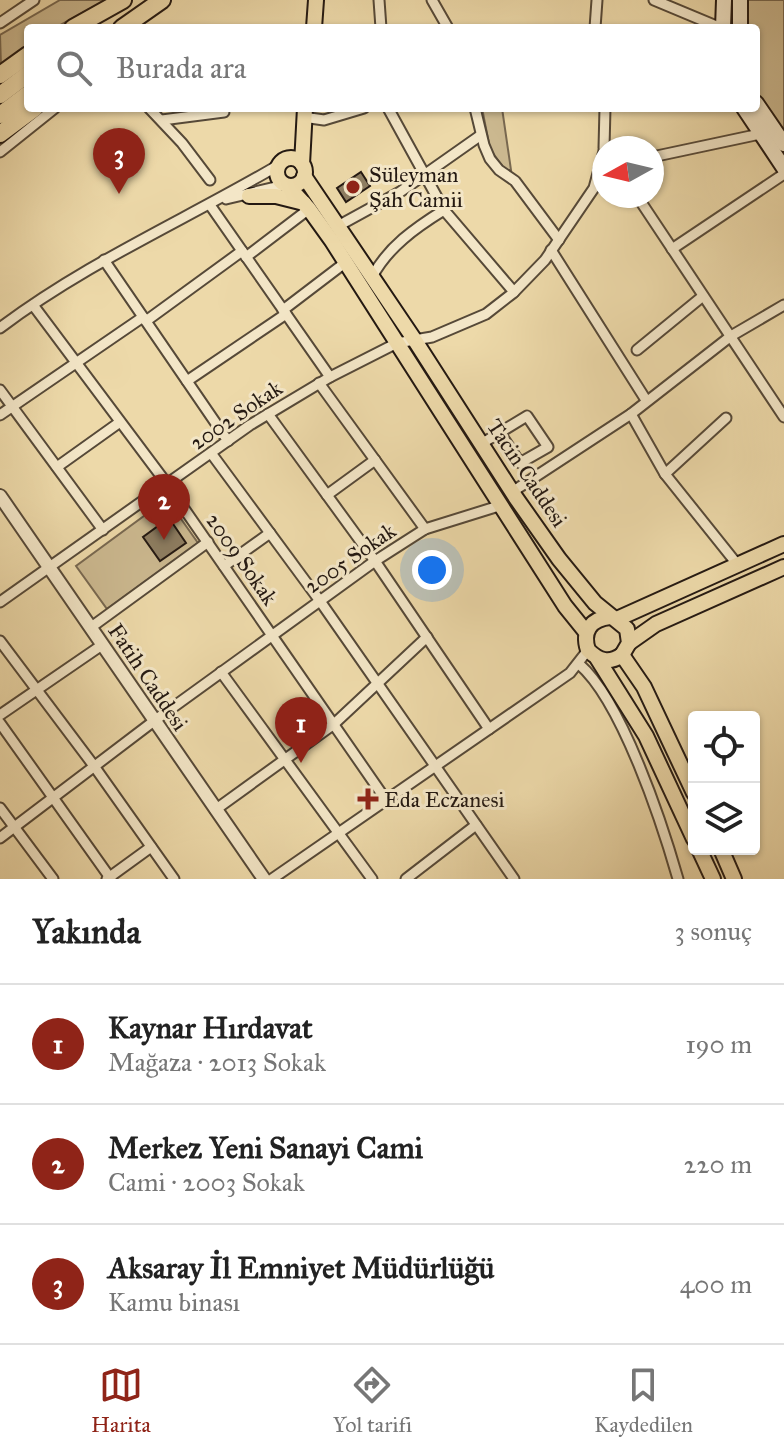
<!DOCTYPE html>
<html lang="tr">
<meta charset="utf-8">
<style>
body{margin:0;font-family:"IM FELL Great Primer",serif;background:#f2f2f2;color:#222}
.controls{position:absolute;right:24px;bottom:24px;display:grid;overflow:hidden;border-radius:8px;box-shadow:0 2px 6px #0004}
.controls button{width:72px;height:72px;display:grid;place-items:center;padding:0;border:0;border-bottom:2px solid #e0e0e0;background:#fff;color:#222;font:40px sans-serif}
.compass{position:absolute;left:592px;top:136px;width:72px;height:72px;border-radius:50%;background:#fff;box-shadow:0 2px 6px #0004;rotate:262deg}
.you{position:absolute;left:432px;top:570px;width:28px;height:28px;margin:-20px;border:6px solid #fff;border-radius:50%;background:#1a73e8;box-shadow:0 0 0 12px #1a73e833}
.badge{display:grid;place-items:center;width:52px;height:52px;border-radius:50%;background:#8f2418;color:#fff;font-size:26px;font-weight:700}
.pin{position:absolute;translate:-50% -66px;filter:drop-shadow(0 2px 4px #0008)}
.pin::after{content:'';position:absolute;top:42px;width:28px;height:24px;background:inherit;clip-path:polygon(0 0,100% 0,50% 100%)}
.list{margin:0;padding:0;list-style:none}
h2{display:flex;justify-content:space-between;align-items:center;height:104px;margin:0;padding:0 32px;font-size:34px}
h2 small{font-size:26px;font-weight:400;color:#767676}
.list li{display:grid;grid-template-columns:52px 1fr auto;gap:24px;align-items:center;box-sizing:border-box;height:120px;padding:0 32px;border-top:2px solid #e0e0e0}
.list b{display:block;font-size:30px;white-space:nowrap}
.list p{margin:0;font-size:26px;white-space:nowrap;color:#767676}
.list em{font-size:26px;font-style:normal;color:#767676}
.icon{flex:none;width:44px;height:44px;fill:none;stroke:currentColor;stroke-width:2;stroke-linecap:round;stroke-linejoin:round}
.map{position:relative;flex:none;width:784px;height:879px;overflow:hidden}
.search{position:absolute;background:#fff;box-shadow:0 2px 6px #0004;left:24px;right:24px;top:24px;height:88px;display:flex;align-items:center;gap:20px;box-sizing:border-box;padding:0 28px;border-radius:8px;color:#767676;font-size:30px}
.sheet{height:464px;background:#fff}
nav{display:flex;justify-content:space-around;align-items:center;box-sizing:border-box;height:112px;border-top:2px solid #e0e0e0;background:#fff;font-size:22px;color:#767676}
nav a{display:grid;justify-items:center;gap:4px}
nav .on{color:#8f2418}
.map>svg:first-child{display:block}
.green{fill:#cbb88f;stroke:#786850;stroke-width:2}
.building{fill:#8d7d61;stroke:#241912;stroke-width:2}
.lines{fill:none;stroke-linecap:round;stroke-linejoin:round}
.minor-casing{stroke:#564938;stroke-width:13}
.tertiary-casing{stroke:#564938;stroke-width:16}
.secondary-casing{stroke:#241912;stroke-width:18}
.primary-casing{stroke:#241912;stroke-width:18}
.trunk-casing{stroke:#241912;stroke-width:20}
.minor{stroke:#f3e6c7;stroke-width:9}
.tertiary{stroke:#f3e6c7;stroke-width:12}
.secondary{stroke:#f3e6c7;stroke-width:14}
.primary{stroke:#edd9a9;stroke-width:14}
.trunk{stroke:#edd9a9;stroke-width:16}
.poi-dot{fill:#8f2418;stroke:#f3e6c7;stroke-width:3}
.labels{text-anchor:middle;dominant-baseline:central;stroke-width:6;stroke-linejoin:round;paint-order:stroke}
.poi-label{font-size:22px;fill:#241912;stroke:#f3e6c7;text-anchor:start}
.street-label{font-size:22px;fill:#241912;stroke:#f3e6c7}
</style>
<div class="map">
<svg width="784" height="879" viewBox="0 0 784 879">
<rect width="100%" height="100%" fill="#edd9a9"/>
<filter id="stains"><feTurbulence type="fractalNoise" baseFrequency=".0025" numOctaves="4"/><feColorMatrix values="0 0 0 0 .2 0 0 0 0 .09 0 0 0 0 .02 0 0 0 .5 -.17"/></filter>
<radialGradient id="worn" r=".72"><stop offset=".6" stop-color="#630" stop-opacity="0"/><stop offset="1" stop-color="#630" stop-opacity=".3"/></radialGradient>
<g class="green">
<path d="M60,0H106L55,28H28V46L1,66L0,35Z"/>
<path d="M748,0H784V139L756,95V28H745Z"/>
<path d="M482,108H502L511,170H505L490,149Z"/>
<path d="M167,499L198,543L107,609L76,566Z"/>
</g>
<g class="building">
<path d="M361,172L370,186L346,202L337,188Z"/>
<path d="M169,518L186,543L160,561L143,537Z"/>
</g>
<g class="lines">
<g class="minor-casing">
<g id="minor">
<path d="M379,0L381,28"/>
<path d="M432,0L448,28"/>
<path d="M654,0L721,28"/>
<path d="M0,23L34,0"/>
<path d="M595,28L597,0"/>
<path d="M149,108L182,143L210,180"/>
<path d="M388,108L444,210"/>
<path d="M475,108L484,145L490,159L499,170L515,181L559,240"/>
<path d="M303,117L324,120L364,108"/>
<path d="M162,120L224,112"/>
<path d="M604,148L605,108"/>
<path d="M0,152L55,108"/>
<path d="M652,157L760,134"/>
<path d="M637,196L784,417"/>
<path d="M226,199L284,185"/>
<path d="M210,205L330,377"/>
<path d="M338,226L400,192L481,135"/>
<path d="M672,249L784,174"/>
<path d="M551,250L646,400"/>
<path d="M246,257L309,209"/>
<path d="M104,260L228,441"/>
<path d="M372,277C388,247 415,228 444,210L514,292"/>
<path d="M33,305L167,484L386,800"/>
<path d="M283,310L346,262"/>
<path d="M146,321L242,251"/>
<path d="M0,328C86,263 185,220 277,166"/>
<path d="M637,350L703,296"/>
<path d="M187,381L286,314"/>
<path d="M319,383L425,529"/>
<path d="M0,390L103,530"/>
<path d="M268,414L375,561L489,729"/>
<path d="M631,414L665,474L737,564"/>
<path d="M0,415L143,317"/>
<path d="M481,444L527,416L548,447L520,463L500,433"/>
<path d="M211,453L320,601L514,879"/>
<path d="M57,467L120,422"/>
<path d="M665,474L726,418"/>
<path d="M512,492L631,414L731,336L784,305"/>
<path d="M327,495L375,460"/>
<path d="M224,566L270,533"/>
<path d="M0,602L250,425L330,377L397,343L432,337L486,314L513,293L545,260L594,188L604,151"/>
<path d="M90,628L208,542"/>
<path d="M0,641L94,766L174,879"/>
<path d="M579,664C622,701 662,823 678,879"/>
<path d="M221,672L372,879"/>
<path d="M0,715L102,645"/>
<path d="M0,723L111,879"/>
<path d="M0,808L53,879"/>
<path d="M215,810L334,724L427,637"/>
<path d="M0,838L154,721L375,561L425,529L502,505"/>
<path d="M107,879L151,847"/>
<path d="M272,879L570,673L588,650"/>
<path d="M406,879L476,825"/>
</g>
</g>
<g class="tertiary-casing">
<path id="tertiary" d="M0,496L264,879"/>
</g>
<g class="secondary-casing">
<g id="secondary">
<path d="M740,0V28"/>
<path d="M723,28L724,0"/>
<path d="M756,103L784,144"/>
<path d="M744,108L784,168"/>
</g>
</g>
<g class="primary-casing">
<g id="primary">
<path d="M314,28L316,0"/>
<circle cx="291" cy="172" r="14"/>
<path d="M302,164L305,108"/>
<path d="M304,176L414,339L516,498L559,559L595,603L627,629L629,643L622,655"/>
<path d="M288,186L309,209L332,241L565,606L586,632"/>
<path d="M249,196H276L304,203"/>
<path d="M610,617C590,619 582,632 588,650C599,661 609,664 622,655"/>
<path d="M617,619L784,544"/>
<path d="M629,643L656,624L784,567"/>
<path d="M622,655L644,687L694,793"/>
<path d="M597,658L646,736L694,839"/>
<path d="M699,849L713,879"/>
<path d="M721,849L734,879"/>
</g>
</g>
<g class="trunk-casing">
<g id="trunk">
<path d="M73,28L123,0"/>
<path d="M122,28L162,0"/>
<path d="M0,75L28,55"/>
<path d="M0,95L28,74"/>
<path d="M0,115L28,94"/>
<path d="M0,134L35,108"/>
</g>
</g>
<use href="#minor" class="minor"/>
<use href="#tertiary" class="tertiary"/>
<use href="#secondary" class="secondary"/>
<use href="#primary" class="primary"/>
<use href="#trunk" class="trunk"/>
</g>
<g class="poi-dot">
<circle cx="353" cy="187" r="8"/>
<path d="M364 787h8v8h8v8h-8v8h-8v-8h-8v-8h8z"/>
</g>
<g class="labels">
<g class="poi-label">
<text x="369" y="174">Süleyman<tspan x="369" dy="25">Şah Camii</tspan></text>
<text x="384" y="799">Eda Eczanesi</text>
</g>
<g class="street-label">
<text transform="translate(236 415) rotate(-34)">2002 Sokak</text>
<text transform="translate(527 473) rotate(56)">Tacin Caddesi</text>
<text transform="translate(350 558) rotate(-35)">2005 Sokak</text>
<text transform="translate(242 559) rotate(55)">2009 Sokak</text>
<text transform="translate(148 677) rotate(56)">Fatih Caddesi</text>
</g>
</g>
<rect width="100%" height="100%" filter="url(#stains)"/>
<rect width="100%" height="100%" fill="url(#worn)"/>
</svg>
<div class="controls">
<button><svg class="icon" aria-label="locate" viewBox="0 0 24 24"><circle cx="12" cy="12" r="6"/><path d="M12 2v4M12 18v4M2 12h4M18 12h4"/></svg></button>
<button><svg class="icon" aria-label="layers" viewBox="0 0 24 24"><path d="M12 4l9 5-9 5-9-5zM3 14l9 5 9-5"/></svg></button>
</div>
<svg class="compass" viewBox="-18 -18 36 36"><path d="M0-13l5 13h-10z" fill="#e53935"/><path d="M0 13l5-13h-10z" fill="#767676"/></svg>
<div class="you"></div>
<div class="pin badge" style="left:301px;top:763px">1</div>
<div class="pin badge" style="left:164px;top:540px">2</div>
<div class="pin badge" style="left:119px;top:194px">3</div>
<div class="search"><svg class="icon" aria-label="search" viewBox="0 0 24 24"><circle cx="10" cy="10" r="6"/><path d="M15 15l6 6"/></svg>Burada ara</div>
</div>
<section class="sheet">
<h2>Yakında<small>3 sonuç</small></h2>
<ul class="list">
<li><span class="badge">1</span><div><b>Kaynar Hırdavat</b><p>Mağaza · 2013 Sokak</p></div><em>190 m</em></li>
<li><span class="badge">2</span><div><b>Merkez Yeni Sanayi Cami</b><p>Cami · 2003 Sokak</p></div><em>220 m</em></li>
<li><span class="badge">3</span><div><b>Aksaray İl Emniyet Müdürlüğü</b><p>Kamu binası</p></div><em>400 m</em></li>
</ul>
</section>
<nav>
<a class="on"><svg class="icon" aria-label="map" viewBox="0 0 24 24"><path d="M3 6l6-2 6 2 6-2v14l-6 2-6-2-6 2zM9 4v14M15 6v14"/></svg>Harita</a>
<a><svg class="icon" aria-label="directions" viewBox="0 0 24 24"><path d="M12 3l9 9-9 9-9-9zM9 14v-3h6M13 9l2 2-2 2"/></svg>Yol tarifi</a>
<a><svg class="icon" aria-label="saved" viewBox="0 0 24 24"><path d="M7 4h10v16l-5-4-5 4z"/></svg>Kaydedilen</a>
</nav>
